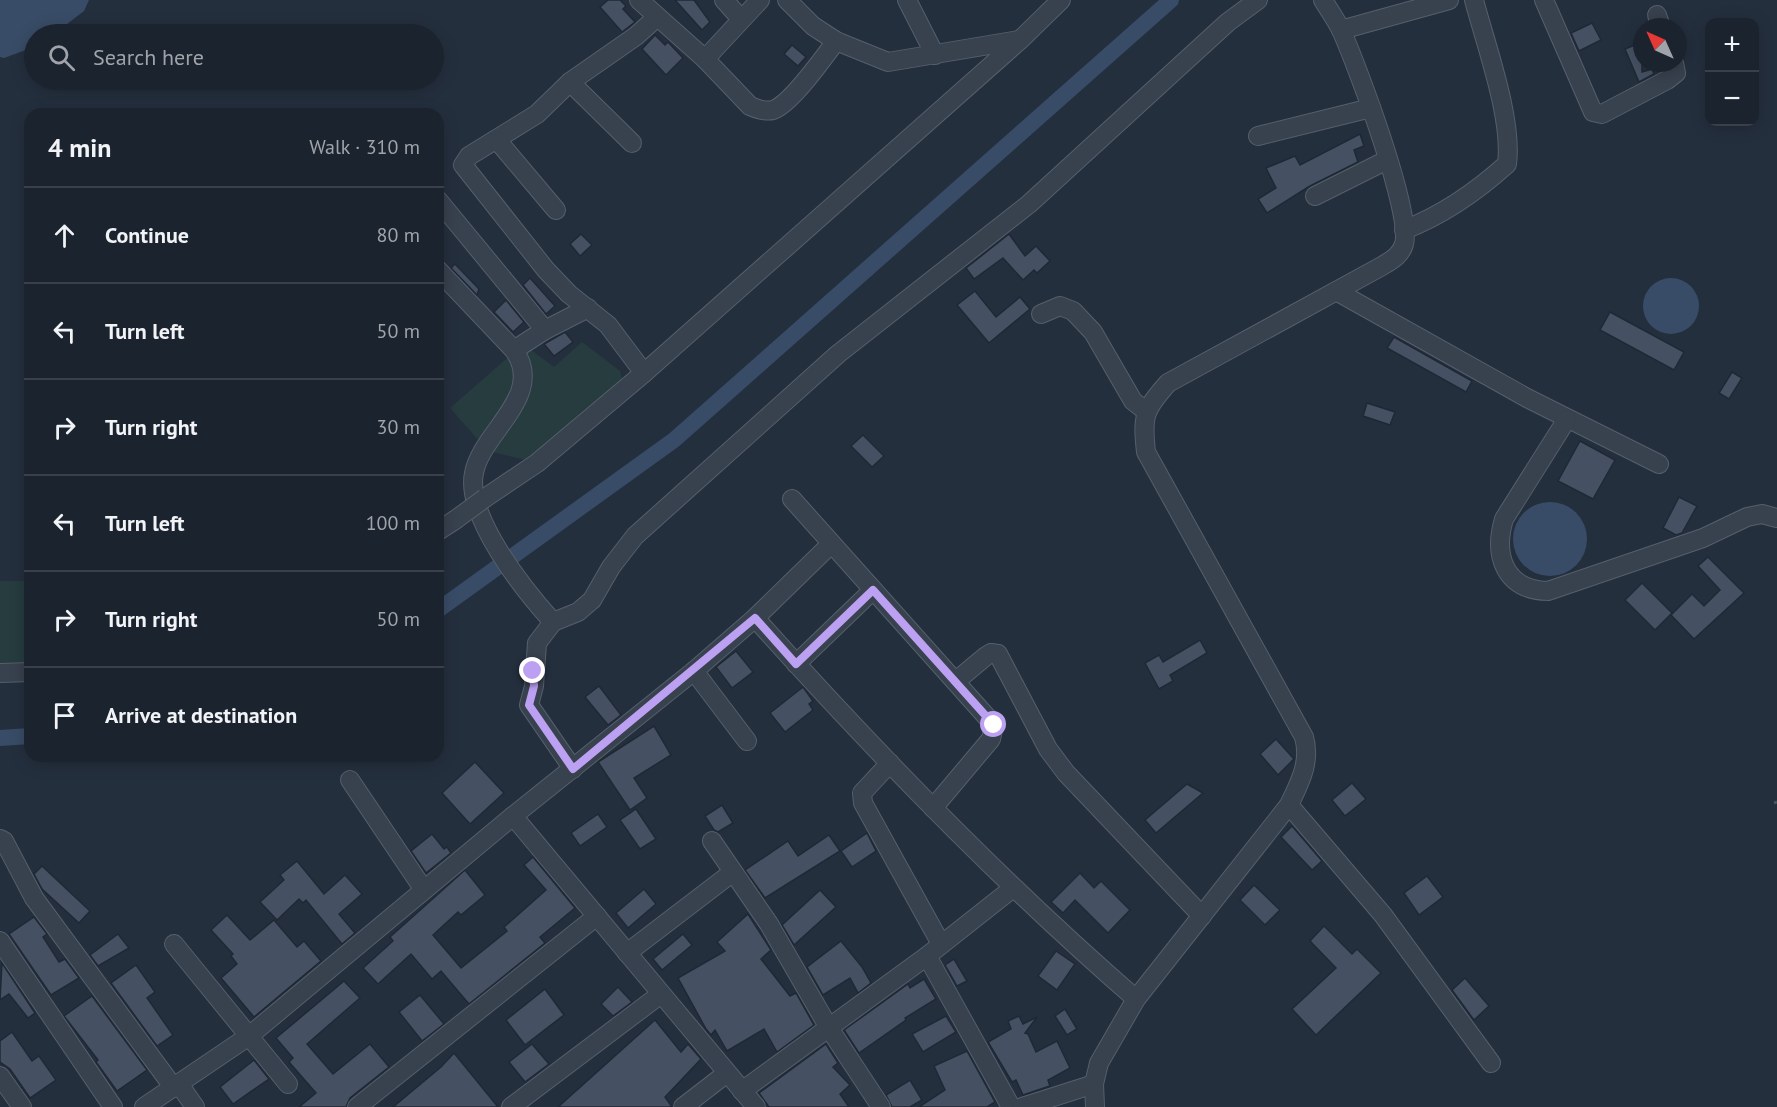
<!DOCTYPE html>
<meta charset="utf-8">
<style>
body{margin:0;font-family:"PT Sans",sans-serif;background:#282f3a;color:#f1f3f6}
.controls{position:absolute;right:18px;top:18px;display:grid;overflow:hidden;border-radius:12px;box-shadow:0 3px 15px #0003}
.controls button{width:54px;height:54px;display:grid;place-items:center;padding:0;border:0;border-bottom:2px solid #39404a;background:#1b232e;color:#f1f3f6;font:30px sans-serif}
.compass{position:absolute;left:1633px;top:18px;width:54px;height:54px;border-radius:50%;background:#1b232e;box-shadow:0 3px 15px #0003;rotate:315deg}
.stop{position:absolute;width:18px;height:18px;margin:-14px;border:4px solid #bca0f2;border-radius:50%;background:#fff}
.stop.end{background:#bca0f2;border-color:#fff;box-shadow:0 2px 6px #0008}
.list{margin:0;padding:0;list-style:none}
h2{display:flex;justify-content:space-between;align-items:center;height:78px;margin:0;padding:0 24px;font-size:26px}
h2 small{font-size:20px;font-weight:400;color:#a0a4aa}
.list li{display:grid;grid-template-columns:39px 1fr auto;gap:18px;align-items:center;box-sizing:border-box;height:96px;padding:0 24px;border-top:2px solid #39404a}
.list b{display:block;font-size:22px;white-space:nowrap}
.list em{font-size:20px;font-style:normal;color:#a0a4aa}
.icon{flex:none;width:33px;height:33px;fill:none;stroke:currentColor;stroke-width:2;stroke-linecap:round;stroke-linejoin:round}
.map{position:relative;flex:none;width:1777px;height:1107px;overflow:hidden}
.search{position:absolute;background:#1b232e;box-shadow:0 3px 15px #0003;left:24px;top:24px;width:420px;height:66px;display:flex;align-items:center;gap:15px;box-sizing:border-box;padding:0 21px;border-radius:33px;color:#a0a4aa;font-size:22px}
.panel{position:absolute;background:#1b232e;box-shadow:0 3px 15px #0003;left:24px;top:108px;width:420px;height:654px;border-radius:18px}
.map>svg:first-child{display:block}
.green{fill:#263c3f}
.water{fill:#394c67}
.lines{fill:none;stroke-linecap:round;stroke-linejoin:round}
.canal{stroke:#394c67;stroke-width:16}
.building{fill:#455162;stroke:#1f2835;stroke-width:1.5}
.minor-casing{stroke:#565f6c;stroke-width:20}
.path{stroke:#44595c;stroke-width:3;stroke-dasharray:4.5 4.5;stroke-linecap:butt}
.minor{stroke:#38414e;stroke-width:18}
.minor-bridge-casing{stroke:#565f6c;stroke-width:20;stroke-linecap:butt}
.minor-bridge{stroke:#38414e;stroke-width:18}
.route{stroke:#bca0f2;stroke-width:8}
</style>
<div class="map">
<svg width="1777" height="1107" viewBox="0 0 1777 1107">
<rect width="100%" height="100%" fill="#242f3e"/>
<g class="green">
<path d="M582,342L620,371L623,383L585,409L530,461L488,451L450,408L523,344L554,367Z"/>
<path d="M0,581H30V667L0,668Z"/>
</g>
<g class="water">
<path d="M0,0H89L84,11L54,34H34V47L4,58L0,57Z"/>
<circle cx="1671" cy="306" r="28"/>
<circle cx="1550" cy="539" r="37"/>
</g>
<g class="lines">
<g class="canal">
<path d="M438,610L674,440L1171,0"/>
<path d="M0,738L30,736"/>
</g>
</g>
<g class="building">
<path d="M608,0H620L626,6L623,9L635,22L622,32L600,7Z"/>
<path d="M675,0H694L710,22L702,30Z"/>
<path d="M1592,23L1601,40L1579,51L1571,33Z"/>
<path d="M655,35L665,45L668,42L683,58L666,75L642,49Z"/>
<path d="M1642,42V72L1652,69L1654,74L1639,82L1625,49Z"/>
<path d="M792,45L806,57L798,66L784,54Z"/>
<path d="M1360,134L1364,146L1354,150L1358,162L1310,186L1267,213L1258,199L1276,188L1266,168L1295,156L1300,165Z"/>
<path d="M581,234L592,245L580,256L570,244Z"/>
<path d="M1009,234L1025,256L1036,246L1050,261L1037,273L1034,270L1023,280L1003,258L974,279L966,268Z"/>
<path d="M455,264L479,289L477,295L451,268Z"/>
<path d="M530,278L555,306L546,314L523,285Z"/>
<path d="M975,291L996,317L1020,297L1030,309L989,343L957,305Z"/>
<path d="M506,300L524,322L513,332L494,312Z"/>
<path d="M1610,312L1684,352L1674,370L1600,330Z"/>
<path d="M565,332L573,342L554,356L544,344Z"/>
<path d="M1394,337L1472,381L1466,392L1387,348Z"/>
<path d="M1732,372L1742,378L1729,399L1719,393Z"/>
<path d="M1367,403L1395,412L1390,425L1363,416Z"/>
<path d="M863,435L884,456L872,467L851,446Z"/>
<path d="M1580,441L1615,460L1593,499L1558,481Z"/>
<path d="M1679,497L1697,506L1682,533L1676,535L1663,528Z"/>
<path d="M1708,557L1744,593L1694,639L1671,615L1692,594L1704,606L1720,590L1698,566Z"/>
<path d="M1642,583L1672,613L1655,630L1625,600Z"/>
<path d="M1200,640L1207,653L1170,675L1173,681L1159,689L1145,663L1159,655L1163,662Z"/>
<path d="M736,651L753,672L732,688L716,667Z"/>
<path d="M599,686L621,715L608,725L585,697Z"/>
<path d="M803,687L813,701L809,704L813,710L785,732L770,713Z"/>
<path d="M654,726L671,755L634,778L647,798L630,810L598,762Z"/>
<path d="M1276,739L1294,759L1278,775L1260,754Z"/>
<path d="M475,762L504,793L470,824L442,793Z"/>
<path d="M1352,783L1366,799L1345,816L1332,800Z"/>
<path d="M1187,784L1203,793L1156,833L1145,820Z"/>
<path d="M722,805L733,823L718,832L714,830L705,816Z"/>
<path d="M636,809L656,839L640,849L620,820Z"/>
<path d="M598,814L607,827L580,846L571,833Z"/>
<path d="M1292,826L1322,861L1312,870L1281,837Z"/>
<path d="M867,833L876,851L852,867L841,851Z"/>
<path d="M432,834L444,849L447,847L451,853L426,873L411,851Z"/>
<path d="M829,835L840,851L765,898L745,870L788,841L798,856Z"/>
<path d="M533,857L575,908L540,937L545,943L469,1004L441,971L432,979L411,954L378,984L363,968L393,941L390,937L465,870L485,895L461,915L458,912L433,935L461,968L507,931L504,927L546,890L524,865Z"/>
<path d="M297,861L324,894L345,875L362,894L339,914L355,933L342,944L306,900L303,903L299,899L277,920L260,902L284,880L280,875Z"/>
<path d="M42,866L90,911L79,923L42,889L34,874Z"/>
<path d="M1080,873L1094,888L1101,881L1130,910L1108,933L1075,900L1063,913L1051,902Z"/>
<path d="M1427,876L1443,897L1419,915L1404,893Z"/>
<path d="M1254,885L1280,910L1265,925L1240,900Z"/>
<path d="M644,889L656,904L628,928L616,913Z"/>
<path d="M820,890L836,907L794,945L782,925Z"/>
<path d="M748,914L771,950L761,959L790,996L796,993L814,1025L777,1052L764,1029L727,1051L715,1030L711,1035L706,1029L678,978L725,951L717,942Z"/>
<path d="M227,915L250,940L274,920L297,947L304,941L321,961L254,1017L221,978L237,964L231,956L233,954L211,930Z"/>
<path d="M34,917L47,934L43,937L59,962L65,959L79,978L51,995L9,934Z"/>
<path d="M1324,926L1352,954L1357,949L1381,973L1316,1035L1292,1009L1336,968L1310,941Z"/>
<path d="M118,934L129,948L98,966L90,955Z"/>
<path d="M683,934L692,945L662,970L653,959Z"/>
<path d="M841,941L862,967L871,983L858,993L850,978L823,995L807,967Z"/>
<path d="M1056,951L1075,964L1057,990L1038,976Z"/>
<path d="M954,959L967,981L957,986L945,965Z"/>
<path d="M2,963L35,1013L28,1018L9,994L0,1000Z"/>
<path d="M136,965L155,992L147,998L173,1035L157,1046L111,983Z"/>
<path d="M1465,978L1489,1006L1474,1020L1452,990Z"/>
<path d="M924,979L936,999L905,1018L906,1020L859,1053L844,1030L908,984L910,988Z"/>
<path d="M344,981L360,998L307,1044L333,1074L370,1044L389,1067L350,1098L346,1107H299L316,1093L289,1062L293,1058L276,1038Z"/>
<path d="M618,987L632,1002L613,1016L601,1004Z"/>
<path d="M545,989L564,1015L525,1045L506,1020Z"/>
<path d="M420,995L444,1024L422,1041L399,1012Z"/>
<path d="M92,996L147,1070L117,1091L96,1062L98,1060L64,1016Z"/>
<path d="M1065,1009L1077,1029L1067,1035L1055,1016Z"/>
<path d="M946,1016L956,1032L923,1052L912,1034Z"/>
<path d="M1019,1016L1023,1024L1037,1017L1025,1033L1028,1034L1036,1052L1057,1041L1070,1068L1048,1080L1050,1086L1023,1095L1016,1080L1012,1082L988,1042L1011,1029L1008,1021Z"/>
<path d="M655,1020L681,1052L688,1044L701,1059L665,1097L672,1107H558Z"/>
<path d="M12,1032L32,1061L39,1056L56,1080L30,1098L10,1069L0,1062V1041Z"/>
<path d="M532,1044L549,1064L525,1082L509,1062Z"/>
<path d="M826,1044L838,1063L833,1067L850,1085L840,1094L849,1107H769L759,1093Z"/>
<path d="M967,1051L995,1102L987,1107H919L945,1090L934,1066Z"/>
<path d="M454,1053L498,1107H393L441,1067Z"/>
<path d="M254,1060L269,1079L233,1104L220,1087Z"/>
<path d="M910,1080L922,1100L910,1107H892L886,1095Z"/>
</g>
<g class="lines">
<g class="minor-casing">
<g id="minor">
<path d="M639,0L705,59L750,106C757,109 765,112 773,110C791,104 824,57 836,41"/>
<path d="M724,0L741,19"/>
<path d="M787,0L813,26L836,41L888,62L1019,40"/>
<path d="M907,0L935,55"/>
<path d="M1544,0L1593,112L1602,114L1667,80L1676,73L1674,63"/>
<path d="M1657,15L1661,27"/>
<path d="M1341,30L1449,0"/>
<path d="M705,59L760,0"/>
<path d="M570,82L537,114L469,156L463,165L546,270L569,294L608,325L644,373"/>
<path d="M1258,136L1371,108"/>
<path d="M497,140L556,210"/>
<path d="M632,143L570,82L636,36L656,18"/>
<path d="M1315,196L1387,160"/>
<path d="M438,200L545,330"/>
<path d="M1404,230C1443,215 1476,192 1507,164C1513,119 1486,46 1474,0"/>
<path d="M438,270L514,350C546,396 482,431 474,473C465,517 525,591 553,622"/>
<path d="M1336,291L1527,398L1659,464"/>
<path d="M1041,314L1060,306L1073,311L1093,332L1133,401L1147,412"/>
<path d="M514,350L545,330L588,308"/>
<path d="M1567,419L1504,519C1493,556 1505,590 1548,591L1703,538L1747,517L1762,514L1777,518"/>
<path d="M485,498L537,463L644,373L1020,40L1061,0"/>
<path d="M792,499L994,725L991,739L933,808"/>
<path d="M438,531L455,520"/>
<path d="M755,618C875,752 1000,881 1136,999"/>
<path d="M796,664L873,590"/>
<path d="M694,671L747,741"/>
<path d="M0,673L30,672"/>
<path d="M956,681L986,656L991,653L998,654L1048,749L1066,773L1202,916"/>
<path d="M890,763L862,793L863,803L941,944"/>
<path d="M573,769L529,705L534,686L537,643L553,622L578,612L592,600L611,567L635,536L838,354L1029,204L1228,22L1258,0"/>
<path d="M350,780L424,890"/>
<path d="M1289,805L1383,915L1491,1063"/>
<path d="M0,839L4,841L34,898L174,1088"/>
<path d="M712,841L769,924L829,1028L881,1107"/>
<path d="M0,941L113,1107"/>
<path d="M174,944L288,1084"/>
<path d="M627,953L733,872"/>
<path d="M927,956L1011,1107"/>
<path d="M0,1076L22,1107"/>
<path d="M179,1084L195,1107"/>
<path d="M742,1091L927,956L1013,888"/>
<path d="M144,1107L249,1036L513,816"/>
<path d="M357,1107L597,916"/>
<path d="M511,1107L661,994"/>
<path d="M683,1107L727,1073"/>
<path d="M756,1107L513,816L694,671L755,618L831,544"/>
<path d="M1022,1107L1094,1084"/>
<path d="M1095,1107L1094,1084L1099,1063L1136,999L1289,805C1300,782 1311,762 1304,737L1146,452C1142,416 1144,410 1168,383L1382,266C1392,260 1401,255 1404,244C1413,214 1357,66 1342,32C1337,21 1329,10 1323,0"/>
</g>
</g>
<path class="path" d="M1774,803L1777,802"/>
<use href="#minor" class="minor"/>
<g class="minor-bridge-casing">
<path id="minor-bridge" d="M455,520L485,498"/>
</g>
<use href="#minor-bridge" class="minor-bridge"/>
</g>
<g class="lines">
<path class="route" d="M533,671L534,686L529,705L573,769L755,618L796,664L873,590L994,725"/>
</g>
</svg>
<div class="controls">
<button>+</button>
<button>−</button>
</div>
<svg class="compass" viewBox="-18 -18 36 36"><path d="M0-13l5 13h-10z" fill="#e53935"/><path d="M0 13l5-13h-10z" fill="#a0a4aa"/></svg>
<div class="stop" style="left:994px;top:725px"></div>
<div class="stop end" style="left:533px;top:671px"></div>
<div class="search"><svg class="icon" aria-label="search" viewBox="0 0 24 24"><circle cx="10" cy="10" r="6"/><path d="M15 15l6 6"/></svg>Search here</div>
<section class="panel">
<h2>4 min<small>Walk · 310 m</small></h2>
<ul class="list">
<li><svg class="icon" aria-label="ahead" viewBox="0 0 24 24"><path d="M12 20V5M6 11l6-6 6 6"/></svg><div><b>Continue</b></div><em>80 m</em></li>
<li><svg class="icon" aria-label="left" viewBox="0 0 24 24"><path d="M17 20v-9H6M10 6l-5 5 5 5"/></svg><div><b>Turn left</b></div><em>50 m</em></li>
<li><svg class="icon" aria-label="right" viewBox="0 0 24 24"><path d="M7 20v-9h11M14 6l5 5-5 5"/></svg><div><b>Turn right</b></div><em>30 m</em></li>
<li><svg class="icon" aria-label="left" viewBox="0 0 24 24"><path d="M17 20v-9H6M10 6l-5 5 5 5"/></svg><div><b>Turn left</b></div><em>100 m</em></li>
<li><svg class="icon" aria-label="right" viewBox="0 0 24 24"><path d="M7 20v-9h11M14 6l5 5-5 5"/></svg><div><b>Turn right</b></div><em>50 m</em></li>
<li><svg class="icon" aria-label="arrive" viewBox="0 0 24 24"><path d="M6 21V4h12l-3 4 3 4H6"/></svg><div><b>Arrive at destination</b></div></li>
</ul>
</section>
</div>
